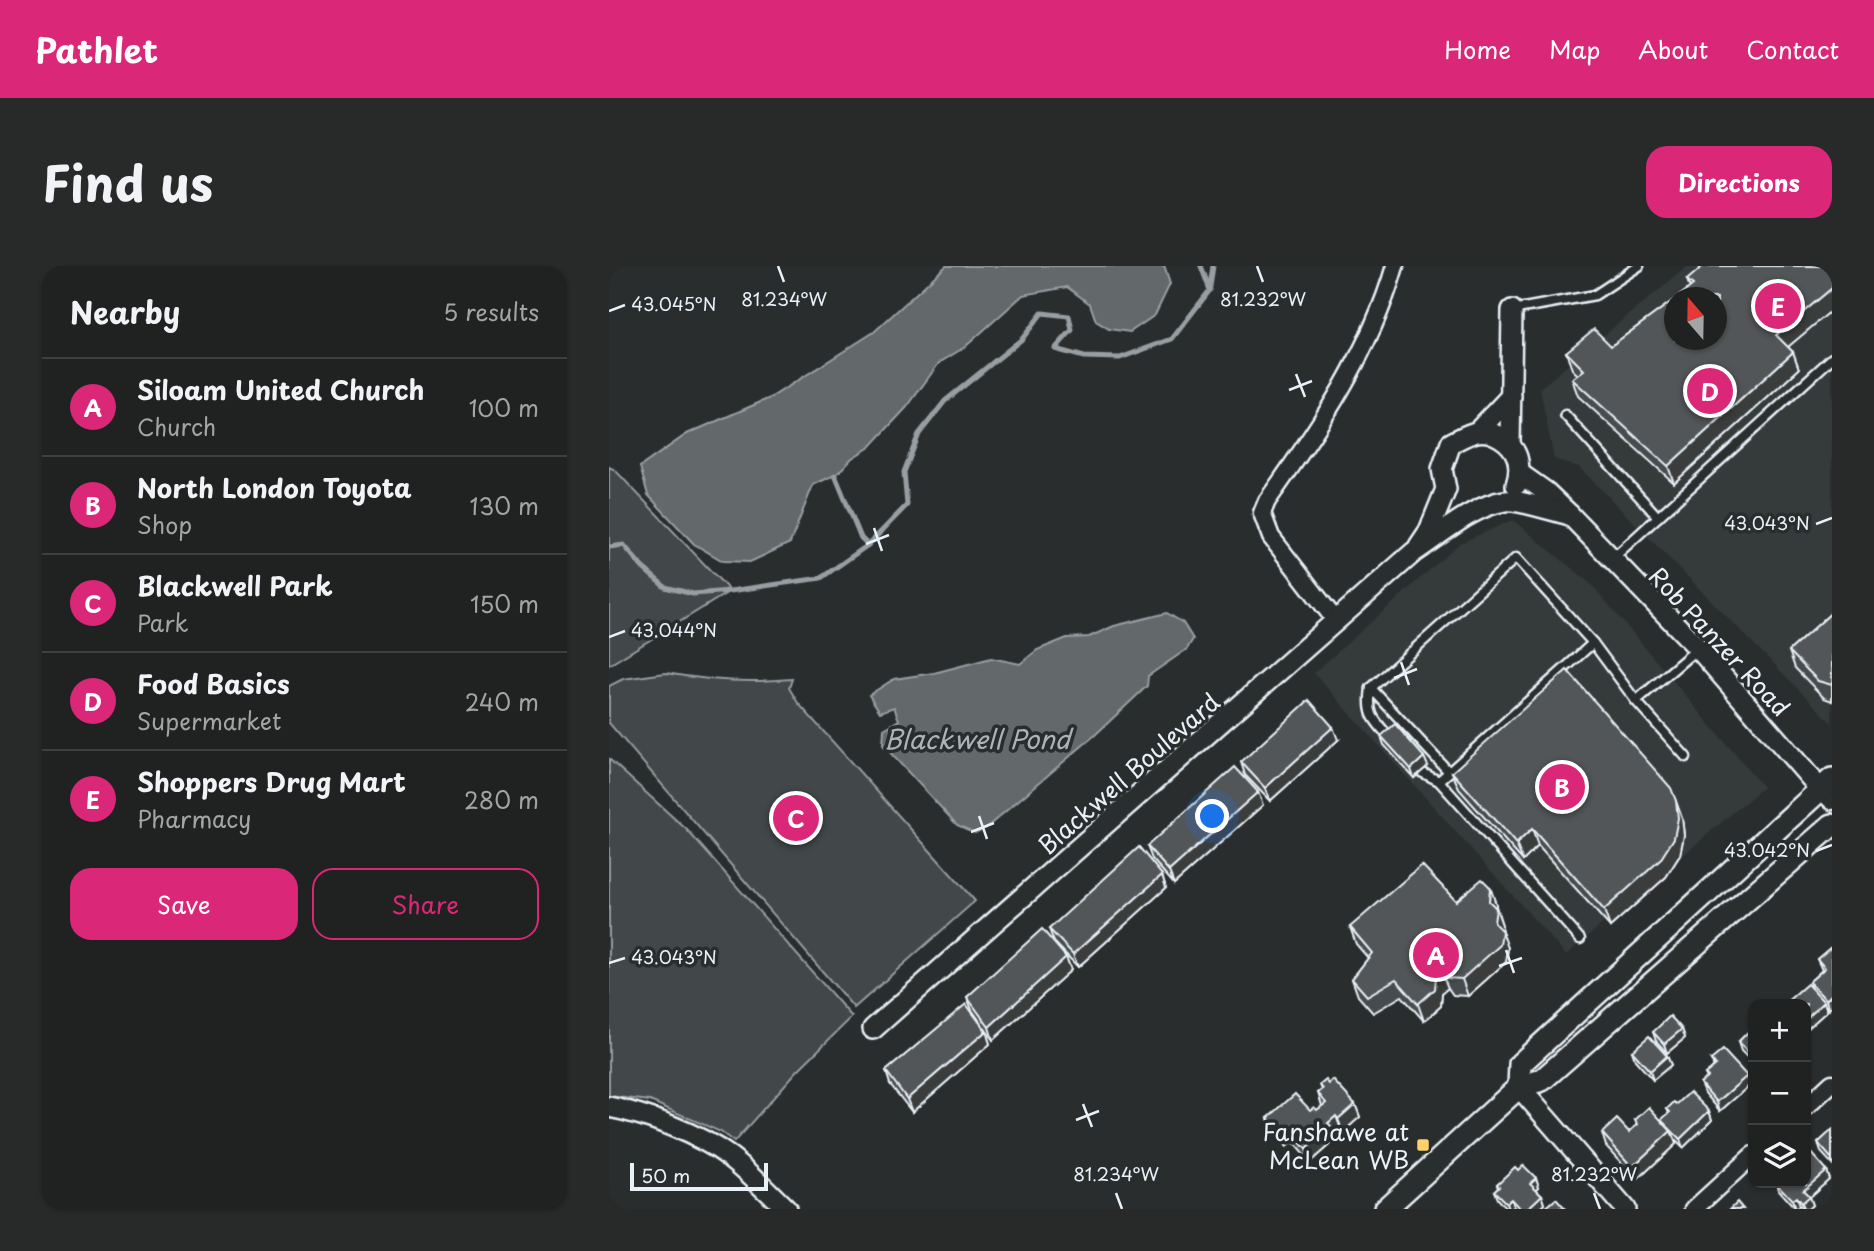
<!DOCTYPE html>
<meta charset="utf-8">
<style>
body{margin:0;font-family:"Playpen Sans",sans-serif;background:#282a2a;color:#f1f3f6}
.controls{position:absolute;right:21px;bottom:21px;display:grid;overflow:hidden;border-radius:14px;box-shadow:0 2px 5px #0004}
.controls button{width:63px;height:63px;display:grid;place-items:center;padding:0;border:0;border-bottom:2px solid #3d3f40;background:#202222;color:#f1f3f6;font:35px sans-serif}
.compass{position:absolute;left:1055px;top:21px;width:63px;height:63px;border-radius:50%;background:#202222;box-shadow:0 2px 5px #0004;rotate:340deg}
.scale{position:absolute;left:21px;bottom:18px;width:138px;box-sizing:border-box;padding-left:7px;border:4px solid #e8f1f8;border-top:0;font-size:19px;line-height:24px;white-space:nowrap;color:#e8f1f8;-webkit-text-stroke:5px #2a2d2e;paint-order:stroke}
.you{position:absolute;left:604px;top:551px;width:24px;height:24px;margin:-18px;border:5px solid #fff;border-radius:50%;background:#1a73e8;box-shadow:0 0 0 10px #1a73e833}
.badge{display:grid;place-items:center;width:46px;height:46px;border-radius:50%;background:#db2777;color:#fff;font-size:23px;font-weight:700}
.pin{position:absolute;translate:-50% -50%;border:4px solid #fff;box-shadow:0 2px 7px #0006}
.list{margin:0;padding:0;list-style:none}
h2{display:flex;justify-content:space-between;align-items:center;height:91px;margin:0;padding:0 28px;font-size:30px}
h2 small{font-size:23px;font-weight:400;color:#a2a4a5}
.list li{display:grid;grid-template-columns:46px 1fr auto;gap:21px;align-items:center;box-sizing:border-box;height:98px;padding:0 28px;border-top:2px solid #3d3f40}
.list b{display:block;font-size:26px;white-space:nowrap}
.list p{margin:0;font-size:23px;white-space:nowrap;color:#a2a4a5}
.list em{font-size:23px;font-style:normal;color:#a2a4a5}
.actions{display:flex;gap:14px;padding:21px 28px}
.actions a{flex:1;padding:16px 0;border:2px solid #db2777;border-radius:21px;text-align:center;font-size:24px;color:#db2777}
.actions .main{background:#db2777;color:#fff}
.icon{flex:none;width:38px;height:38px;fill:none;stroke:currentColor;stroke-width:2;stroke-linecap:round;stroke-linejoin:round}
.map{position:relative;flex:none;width:1223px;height:943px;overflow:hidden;border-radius:21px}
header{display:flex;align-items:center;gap:42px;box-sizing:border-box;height:98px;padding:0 35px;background:#db2777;color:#fff}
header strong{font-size:33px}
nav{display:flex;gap:38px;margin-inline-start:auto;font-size:24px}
.intro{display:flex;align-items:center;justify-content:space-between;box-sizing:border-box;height:168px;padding:0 42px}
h1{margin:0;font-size:49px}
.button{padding:18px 32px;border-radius:21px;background:#db2777;color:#fff;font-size:24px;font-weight:700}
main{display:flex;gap:42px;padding:0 42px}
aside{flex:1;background:#202222;border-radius:21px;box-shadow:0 2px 5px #0004}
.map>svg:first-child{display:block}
.built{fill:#363a3b;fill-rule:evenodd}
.green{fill:#424648;stroke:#959ca0;stroke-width:2}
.water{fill:#63686b;stroke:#989fa3;stroke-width:2}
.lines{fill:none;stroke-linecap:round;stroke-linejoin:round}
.stream{stroke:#989fa3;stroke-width:5}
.service-casing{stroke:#e8f1f8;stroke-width:13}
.minor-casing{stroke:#e8f1f8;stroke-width:21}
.tertiary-casing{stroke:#e8f1f8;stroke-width:24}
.secondary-casing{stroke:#e8f1f8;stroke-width:26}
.service{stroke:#2a2d2e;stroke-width:8}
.minor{stroke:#2a2d2e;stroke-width:16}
.tertiary{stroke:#2a2d2e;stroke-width:19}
.secondary{stroke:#2a2d2e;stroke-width:21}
.wall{fill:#474b4d;stroke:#e8f1f8;stroke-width:2}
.shaded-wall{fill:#3a3d3e;stroke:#e8f1f8;stroke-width:2}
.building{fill:#535759;stroke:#e8f1f8;stroke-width:2}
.ticks{fill:none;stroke:#e8f1f8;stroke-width:2.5}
.poi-dot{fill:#ffd166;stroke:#2a2d2e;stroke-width:2.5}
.labels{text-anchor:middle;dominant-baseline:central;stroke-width:7;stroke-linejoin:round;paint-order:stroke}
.street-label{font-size:24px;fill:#e8f1f8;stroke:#2a2d2e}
.poi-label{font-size:24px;fill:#e8f1f8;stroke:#2a2d2e;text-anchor:end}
.water-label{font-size:26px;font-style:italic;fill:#acb3b9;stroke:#2a2d2e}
.ticks-label{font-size:18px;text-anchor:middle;fill:#e8f1f8;stroke:#2a2d2e;stroke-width:7;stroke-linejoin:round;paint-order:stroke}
</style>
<header>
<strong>Pathlet</strong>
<nav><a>Home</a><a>Map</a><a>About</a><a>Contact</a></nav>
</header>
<div class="intro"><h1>Find us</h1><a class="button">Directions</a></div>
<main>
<aside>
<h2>Nearby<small>5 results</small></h2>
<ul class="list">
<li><span class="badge">A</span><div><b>Siloam United Church</b><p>Church</p></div><em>100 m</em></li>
<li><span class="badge">B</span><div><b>North London Toyota</b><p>Shop</p></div><em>130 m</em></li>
<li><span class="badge">C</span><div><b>Blackwell Park</b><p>Park</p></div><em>150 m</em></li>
<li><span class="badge">D</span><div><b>Food Basics</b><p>Supermarket</p></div><em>240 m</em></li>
<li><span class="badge">E</span><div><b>Shoppers Drug Mart</b><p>Pharmacy</p></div><em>280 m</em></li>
</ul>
<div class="actions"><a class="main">Save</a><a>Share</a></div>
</aside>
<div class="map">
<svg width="1223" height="943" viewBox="0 0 1223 943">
<rect width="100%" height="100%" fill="#2a2d2e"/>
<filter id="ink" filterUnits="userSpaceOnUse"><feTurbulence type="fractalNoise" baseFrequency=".0143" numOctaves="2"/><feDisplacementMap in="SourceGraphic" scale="14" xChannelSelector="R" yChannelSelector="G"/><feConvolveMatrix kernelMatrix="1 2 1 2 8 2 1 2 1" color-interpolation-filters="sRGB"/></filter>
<g filter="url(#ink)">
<g class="built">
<path d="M1079,0H1223V457L970,201L945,193L931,122ZM1066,32H1108V74H1066Z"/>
<path d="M904,254L982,318L1154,521L957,689L705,407L851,277Z"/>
</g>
<g class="green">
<path d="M0,201L6,204L121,325L0,399Z"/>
<path d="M57,407C100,415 140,417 183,413L180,422L189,437L366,635L245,742L0,457V420L14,413Z"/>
<path d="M0,493L78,564L243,751L188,805L125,876L112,866L41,835L0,830Z"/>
</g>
<g class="water">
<path d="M337,0H555L561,18L546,49L521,66L500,63L487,55L481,38L458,21L414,29L356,81L330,97L298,141L261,181L243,192L228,208L204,219L181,277L141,296L114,295L85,278L39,229L31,201L78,168L161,132L265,66Z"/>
<path d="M558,347L574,357L584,373L578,383L539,410L538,420L486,469L377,562L366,567L348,559L274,479L275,463L290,454L285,441L271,446L260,429L285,413L325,407L382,392L411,398L428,384L458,372L480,371L505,360Z"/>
</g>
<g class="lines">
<g class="stream">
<path d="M601,21L604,0"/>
<path d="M226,209L252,272L259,279"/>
<path d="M0,281L15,279L33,301L56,321L84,328L121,325L212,312L259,279L298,239L295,206L310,168L336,135L413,73L433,47L460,50L463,64L446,83L475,91L511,92L563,73L601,24L592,0"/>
</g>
<g class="service-casing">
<g id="service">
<path d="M903,44L986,29L1030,0"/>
<path d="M956,149L1049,251"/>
<path d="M1004,292L1223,92"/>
<path d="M762,422L840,506"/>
<path d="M1027,435L1077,491"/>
<path d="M782,473C764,453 758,449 762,422L907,292L984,377L1027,435L1089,382"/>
<path d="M812,506L830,515L971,673"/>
<path d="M830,515L984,377"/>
</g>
</g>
<g class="minor-casing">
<g id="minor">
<path d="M727,355L662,271L653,247L658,235C710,162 761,87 786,0"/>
<path d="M1212,524L1223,535"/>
<path d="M1197,841L1223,817"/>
<path d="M1085,943L1144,889"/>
</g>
</g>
<g class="tertiary-casing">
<g id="tertiary">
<path d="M869,165L902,130"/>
<path d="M901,178L903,44"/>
<path d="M910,207L937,226L961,249L1089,382L1212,524"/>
<path d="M810,280L820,265L837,223L833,203L842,177C850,173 860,167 868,166C884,163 903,176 908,191C911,200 910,210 907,219"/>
<path d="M264,763L805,286C831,269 865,239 896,235C908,233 948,246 961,249"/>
<path d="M910,821L1016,943"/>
<path d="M0,841C37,848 90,868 121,891C141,906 159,926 177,943"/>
</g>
</g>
<g class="secondary-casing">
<g id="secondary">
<path d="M910,821L911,798L1223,513"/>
<path d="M776,943L910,821L933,814L1223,559"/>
</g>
</g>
<use href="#service" class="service"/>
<use href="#minor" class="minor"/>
<use href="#tertiary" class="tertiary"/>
<use href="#secondary" class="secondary"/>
</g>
<g class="wall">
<path d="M1078,14L1179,81L1184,86L1190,103L1065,217L969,130L963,113L969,109L963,103L957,86L1002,80L1081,22Z"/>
<path d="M1223,346V435L1215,432L1186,402L1180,385Z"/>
<path d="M772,470L819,500L805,512L775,479Z"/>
<path d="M729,474L661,535L636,509L632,496Z"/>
<path d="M843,506L1073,552L1075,569L1071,589L1057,611L1001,661L929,580L914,595L850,523Z"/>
<path d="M654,539L565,618L543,593L538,580Z"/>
<path d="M553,609L557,622L469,701L445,676L440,663Z"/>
<path d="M881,621L893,659L892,665L899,682L897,696L859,730L844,729L839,722L833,727L832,740L815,755L793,730L764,747L749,730L743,713L759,692L747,678L741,661L847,635Z"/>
<path d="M1221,682L1220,743L1216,739L1218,745L1197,764V738L1202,722L1200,716L1213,704L1208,693Z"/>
<path d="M457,691L462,704L384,774L363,744L358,731Z"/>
<path d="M1144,761V797L1132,785L1129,776Z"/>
<path d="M1073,763L1076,772L1058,787L1047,775L1044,766Z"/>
<path d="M377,765L381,778L303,846L281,818L277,805Z"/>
<path d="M1023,785L1058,790L1062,799L1044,814L1026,794Z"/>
<path d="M1102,794L1138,810L1141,819L1111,845L1095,826L1091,817L1098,812L1096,808L1105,801Z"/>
<path d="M720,818L746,838L751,851L734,866L732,863L725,869L727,873L701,896L684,876L677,881L663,865L659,852L701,844H708L713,840L709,827L713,824L711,819Z"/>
<path d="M1068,838L1100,845L1103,854L1074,882L1064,872L1067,878L1028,914L997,880L993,867L1020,866L1028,859L1026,854L1053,856L1060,847L1058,843Z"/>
<path d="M1223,864V898L1212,886L1209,877Z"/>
<path d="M909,904L927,912L930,921L927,923L933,929L936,938L931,943H906L905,942L904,943H897L888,933L885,925L889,921L888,918Z"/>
<path d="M1217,904L1220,913L1200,931L1203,939L1199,943H1193L1190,940L1186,943L1169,924L1167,917H1197Z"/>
</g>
<g class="shaded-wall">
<path d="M1223,22V44L1173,86L1167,69Z"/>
<path d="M1184,86L1190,103L1065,217L1059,200Z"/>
<path d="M724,461L729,474L661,535L656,522Z"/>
<path d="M815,491L819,500L805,512L802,503Z"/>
<path d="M649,526L654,539L565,618L560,605Z"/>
<path d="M1067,535L1073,552L1075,569L1071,589L1057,611L1001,661L995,644Z"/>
<path d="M923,563L929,580L914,595L907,578Z"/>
<path d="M553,609L557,622L469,701L464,688Z"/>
<path d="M881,621L887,638V644V642L893,659L891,674L885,657L880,635Z"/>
<path d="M893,665L899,682L897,696L859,730L853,713Z"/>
<path d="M457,691L462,704L384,774L380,761Z"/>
<path d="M832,705L839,722L833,727L832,740L815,755L809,738L827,710Z"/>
<path d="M1223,728V740L1220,743L1217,734Z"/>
<path d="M1215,736L1218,745L1197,764V753Z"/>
<path d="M1073,763L1076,772L1058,787L1055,778Z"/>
<path d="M377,765L381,778L303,846L298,833Z"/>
<path d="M1058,790L1062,799L1044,814L1041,805Z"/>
<path d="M1138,810L1141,819L1111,845L1108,836Z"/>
<path d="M746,838L751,851L734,866L729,853Z"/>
<path d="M1100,845L1103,854L1074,882L1071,873Z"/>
<path d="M727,850L732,863L725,869L727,873L701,896L697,883L719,857Z"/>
<path d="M679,863L684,876L677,881L673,868Z"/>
<path d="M1062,865L1067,878L1028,914L1023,901Z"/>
<path d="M1217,904L1220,913L1200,931L1203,939L1199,943H1194L1192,937L1194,924Z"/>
<path d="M927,912L930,921L924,926L921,917Z"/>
<path d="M933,929L936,938L931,943H918Z"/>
<path d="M1187,931L1190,940L1186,943L1183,934Z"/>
<path d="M902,933L905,942L899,943L897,937Z"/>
</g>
<g class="building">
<path d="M1094,0H1223V22L1167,69L1184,86L1059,200L963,113L975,104L957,86L985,63L1002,80L1066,33V74H1108V32H1068L1084,19L1078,14Z"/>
<path d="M1223,346V419L1209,415L1180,385Z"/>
<path d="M958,404L1062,522L1067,535L1069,552L1065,572L1051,594L995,644L923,563L907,578L843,506Z"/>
<path d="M700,434L724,461L656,522L632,496Z"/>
<path d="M786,458L815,491L802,503L772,470Z"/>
<path d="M626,501L649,526L560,605L538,580Z"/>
<path d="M530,581L553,609L464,688L440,663Z"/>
<path d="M813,599L847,635L873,613L881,621L880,635L887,642L885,657L893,665L891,679L853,713L838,712L832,705L827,710L826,723L809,738L787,713L758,730L743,713L763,687L741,661Z"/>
<path d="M433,663L457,691L380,761L358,731Z"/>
<path d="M1221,682L1223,685V728L1217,734L1200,716L1216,702L1208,693Z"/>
<path d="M1198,718L1215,736L1197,753V738H1175Z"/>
<path d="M357,738L377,765L298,833L277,805Z"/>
<path d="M1061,750L1073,763L1055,778L1044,766Z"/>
<path d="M1144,761V792L1129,776Z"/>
<path d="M1040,770L1058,790L1041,805L1023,785Z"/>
<path d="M1114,784L1138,810L1108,836L1091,817L1099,811L1096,808L1107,799L1102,794Z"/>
<path d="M717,814L720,818L724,814L746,838L729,853L727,850L719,857L722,860L697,883L679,863L673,868L659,852L686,828L701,844L705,841L708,844L717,837L709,827L714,823L711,819Z"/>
<path d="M1081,826L1100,845L1071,873L1052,854L1061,846L1058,843L1065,836L1068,838Z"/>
<path d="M1040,841L1062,865L1023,901L993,867L1008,853L1020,866L1029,858L1026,854Z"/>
<path d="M1223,864V893L1209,877Z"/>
<path d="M1200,885L1217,904L1194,924L1200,930L1192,937L1187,931L1183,934L1167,917H1197V888Z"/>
<path d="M914,899L927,912L921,917L933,929L918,943H911L902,933L897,937L885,925L890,920L888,918L906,901L909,904Z"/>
<path d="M947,933L956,943H935Z"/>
<path d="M1128,936L1134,943H1121Z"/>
</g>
</g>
<path class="ticks" d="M169,0L175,16M648,0L654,16M0,45L16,39M687,108L696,131M680,124L703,115M1207,258L1223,252M265,262L273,285M257,278L280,269M0,371L16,365M792,396L800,419M785,412L808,403M370,550L378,573M362,566L385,557M1207,585L1223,579M897,684L905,707M0,697L16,692M890,700L913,692M474,838L483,861M467,854L490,845M507,927L513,943M985,927L991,943"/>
<rect class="poi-dot" x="807" y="872" width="14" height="14" rx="3.5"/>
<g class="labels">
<g class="street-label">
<text transform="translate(1111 375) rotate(47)">Rob Panzer Road</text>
<text transform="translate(519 507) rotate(-41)">Blackwell Boulevard</text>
</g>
<g class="poi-label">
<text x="800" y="865">Fanshawe at<tspan x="800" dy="28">McLean WB</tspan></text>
</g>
<g class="water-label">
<text x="368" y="472">Blackwell Pond</text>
</g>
</g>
<g class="ticks-label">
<text x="654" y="40">81.232°W</text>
<text x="175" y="40">81.234°W</text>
<text x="65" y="45">43.045°N</text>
<text x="1158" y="264">43.043°N</text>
<text x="65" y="371">43.044°N</text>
<text x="1158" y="591">43.042°N</text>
<text x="65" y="698">43.043°N</text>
<text x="507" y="915">81.234°W</text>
<text x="985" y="915">81.232°W</text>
</g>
</svg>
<div class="controls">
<button>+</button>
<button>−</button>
<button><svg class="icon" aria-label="layers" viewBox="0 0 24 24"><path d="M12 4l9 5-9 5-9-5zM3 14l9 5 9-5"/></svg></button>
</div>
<svg class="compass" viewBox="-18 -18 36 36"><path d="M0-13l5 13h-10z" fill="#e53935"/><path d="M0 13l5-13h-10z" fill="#a2a4a5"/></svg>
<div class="scale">50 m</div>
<div class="you"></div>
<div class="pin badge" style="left:827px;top:689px">A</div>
<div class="pin badge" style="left:953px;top:521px">B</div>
<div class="pin badge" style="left:187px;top:552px">C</div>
<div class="pin badge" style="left:1101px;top:125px">D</div>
<div class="pin badge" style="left:1169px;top:40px">E</div>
</div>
</main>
